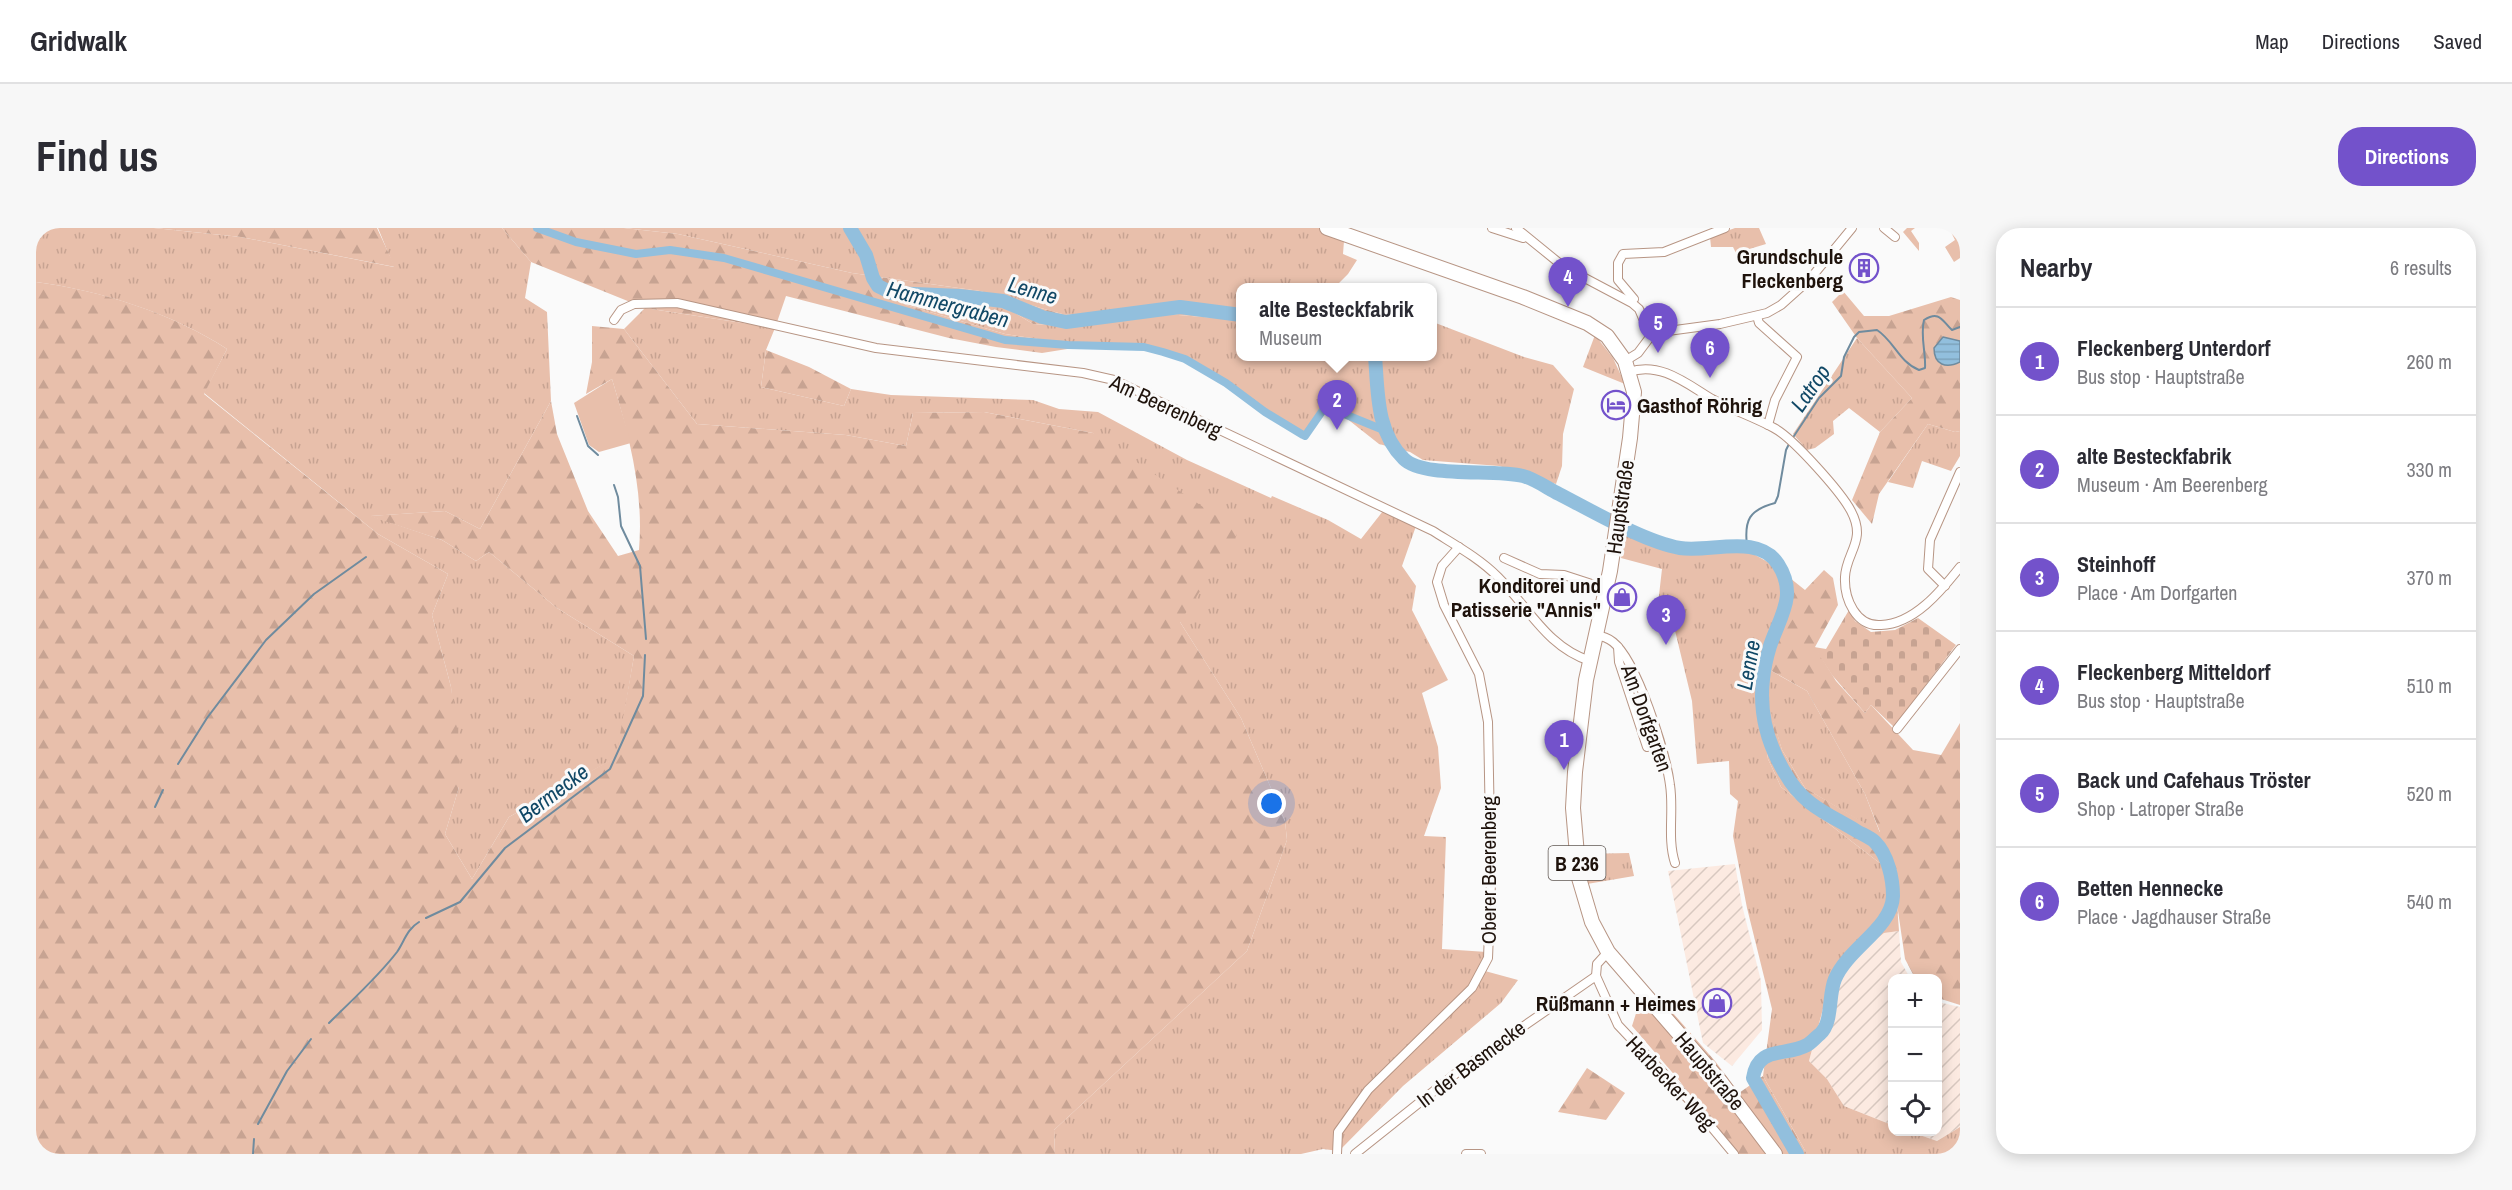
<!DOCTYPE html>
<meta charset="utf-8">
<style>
body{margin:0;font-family:"Archivo Narrow",sans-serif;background:#f7f7f7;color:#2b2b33}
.controls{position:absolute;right:18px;bottom:18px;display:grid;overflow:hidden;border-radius:12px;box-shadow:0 3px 15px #0003}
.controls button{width:54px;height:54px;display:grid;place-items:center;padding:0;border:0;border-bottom:2px solid #e1e1e2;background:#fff;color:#2b2b33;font:30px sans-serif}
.you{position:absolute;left:1236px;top:576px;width:21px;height:21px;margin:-15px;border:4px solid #fff;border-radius:50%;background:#1a73e8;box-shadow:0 0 0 9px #1a73e833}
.badge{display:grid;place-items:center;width:39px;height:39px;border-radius:50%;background:#7352cb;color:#fff;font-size:20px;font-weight:700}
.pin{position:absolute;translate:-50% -50px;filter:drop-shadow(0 2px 3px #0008)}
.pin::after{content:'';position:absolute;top:32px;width:21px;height:18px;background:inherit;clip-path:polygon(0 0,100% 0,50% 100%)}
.popup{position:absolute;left:1200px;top:55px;width:201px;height:78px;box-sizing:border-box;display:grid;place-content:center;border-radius:12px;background:#fff;filter:drop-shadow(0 2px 4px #0005);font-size:20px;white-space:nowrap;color:#7c7c81}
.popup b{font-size:22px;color:#2b2b33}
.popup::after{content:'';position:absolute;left:50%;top:100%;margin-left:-12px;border:12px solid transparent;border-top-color:#fff}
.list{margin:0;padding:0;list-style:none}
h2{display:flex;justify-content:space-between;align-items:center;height:78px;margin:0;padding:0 24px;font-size:26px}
h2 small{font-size:20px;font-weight:400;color:#7c7c81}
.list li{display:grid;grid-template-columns:39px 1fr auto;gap:18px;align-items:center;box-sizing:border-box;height:108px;padding:0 24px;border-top:2px solid #e1e1e2}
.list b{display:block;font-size:22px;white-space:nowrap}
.list p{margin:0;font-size:20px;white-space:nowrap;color:#7c7c81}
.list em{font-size:20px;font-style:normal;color:#7c7c81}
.icon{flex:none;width:33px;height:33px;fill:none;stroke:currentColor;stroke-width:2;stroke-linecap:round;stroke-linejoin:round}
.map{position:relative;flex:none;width:1924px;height:926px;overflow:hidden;border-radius:24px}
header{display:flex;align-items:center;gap:36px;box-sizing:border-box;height:84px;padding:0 30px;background:#fff;border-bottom:2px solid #e1e1e2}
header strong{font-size:28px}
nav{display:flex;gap:33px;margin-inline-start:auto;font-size:21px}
.intro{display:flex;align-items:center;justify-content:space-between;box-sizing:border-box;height:144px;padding:0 36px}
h1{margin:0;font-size:42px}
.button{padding:15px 27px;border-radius:24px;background:#7352cb;color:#fff;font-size:21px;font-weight:700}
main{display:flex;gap:36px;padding:0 36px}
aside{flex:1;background:#fff;border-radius:24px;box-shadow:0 3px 15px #0003}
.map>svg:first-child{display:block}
.industrial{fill:url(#industrial-furrows)}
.grass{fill:url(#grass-tufts)}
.forest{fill:url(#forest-firs)}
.cemetery{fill:url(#cemetery-stones)}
.green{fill:#e8bfab}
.water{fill:url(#water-rules);stroke:#6f8b9e;stroke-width:1.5}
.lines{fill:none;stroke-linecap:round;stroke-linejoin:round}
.stream{stroke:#6f8b9e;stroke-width:2}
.canal{stroke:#92bfdd;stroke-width:8}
.river{stroke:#92bfdd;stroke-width:14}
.street-casing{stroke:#b79584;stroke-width:10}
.primary-casing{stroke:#b79584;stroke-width:16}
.street{stroke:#fff;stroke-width:8}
.primary{stroke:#fff;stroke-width:14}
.labels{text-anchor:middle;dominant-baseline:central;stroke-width:6;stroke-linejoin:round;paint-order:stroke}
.shield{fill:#fafafa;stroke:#605853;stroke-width:1.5}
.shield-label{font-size:20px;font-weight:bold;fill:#1e120b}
.poi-label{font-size:21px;font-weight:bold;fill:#1e120b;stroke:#fafafa;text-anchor:end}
.street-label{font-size:21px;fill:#1e120b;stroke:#fafafa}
.water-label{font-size:22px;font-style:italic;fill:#114866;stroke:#fafafa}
</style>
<header>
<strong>Gridwalk</strong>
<nav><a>Map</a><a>Directions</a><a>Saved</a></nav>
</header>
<div class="intro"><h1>Find us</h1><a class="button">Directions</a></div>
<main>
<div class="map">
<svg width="1924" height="926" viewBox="0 0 1924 926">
<defs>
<pattern id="industrial-furrows" width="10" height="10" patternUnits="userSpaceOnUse" patternTransform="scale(1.5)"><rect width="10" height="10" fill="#fceae1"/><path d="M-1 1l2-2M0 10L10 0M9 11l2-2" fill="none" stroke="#d8c8c0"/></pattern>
<pattern id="grass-tufts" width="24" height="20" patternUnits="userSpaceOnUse" patternTransform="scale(1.5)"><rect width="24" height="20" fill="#e8bfab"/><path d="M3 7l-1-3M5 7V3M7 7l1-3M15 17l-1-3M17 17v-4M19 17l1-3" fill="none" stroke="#c7a392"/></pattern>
<pattern id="forest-firs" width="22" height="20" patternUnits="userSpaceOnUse" patternTransform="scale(1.5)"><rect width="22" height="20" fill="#e8bfab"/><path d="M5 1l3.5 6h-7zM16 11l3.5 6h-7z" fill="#c7a392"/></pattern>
<pattern id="cemetery-stones" width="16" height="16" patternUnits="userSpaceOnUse" patternTransform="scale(1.5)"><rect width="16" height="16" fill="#e8bfab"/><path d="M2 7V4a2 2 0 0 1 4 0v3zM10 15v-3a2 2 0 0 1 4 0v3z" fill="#c7a392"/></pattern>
<pattern id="water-rules" width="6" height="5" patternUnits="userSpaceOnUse" patternTransform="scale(1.5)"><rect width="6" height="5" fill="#92bfdd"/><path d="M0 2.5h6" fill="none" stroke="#7da3bc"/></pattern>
</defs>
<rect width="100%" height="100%" fill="#fafafa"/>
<g class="industrial">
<path d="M1699,636L1706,677L1725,753L1726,802L1696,838L1667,815L1632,643Z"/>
<path d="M1863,703L1865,734L1874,750H1856V897L1808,878L1791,851L1773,833L1796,747L1848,705Z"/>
<path d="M1902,774L1924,779V899L1901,913L1875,904H1902Z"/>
</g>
<g class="grass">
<path d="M0,0H118L205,9L358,39L342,0H466L495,34L489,70L511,84L515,173L444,301L409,283L335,288L406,312L440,333L453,324L521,380L598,428L581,529L473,589L436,651L409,606L423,559L415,459L396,387L412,346L342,306L168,165L191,121C138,86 63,62 0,54Z"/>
<path d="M588,0H1309L1307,26L1321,32L1312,46L1299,59H1205V81L1139,77L1059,87L1026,86L944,63L816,45L642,6Z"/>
<path d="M1699,0H1723L1730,16L1700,25L1697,19H1675L1674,9Z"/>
<path d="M877,72L963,75L997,96L1025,98L1130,86L1205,92V128H1397V94L1488,129L1517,137L1538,161L1527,206L1526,238L1520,256L1463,238L1387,232L1374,224L1343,216L1305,186L1293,179L1287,182L1269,208L1229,184L1190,154L1149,131L1127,124L1108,119L1050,118L969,106L870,77Z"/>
<path d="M609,80L739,100L730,122L725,159L808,178L815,161L855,167L997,172L1023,181L1062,184L1151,232L1235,270L1236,268L1292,292L1325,311L1347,283L1380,298L1366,338L1380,358L1376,382L1412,452L1386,465L1402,519L1405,560L1388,608L1410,609L1406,721L1451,724L1449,743L1482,752L1465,775L1367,858L1303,923L1287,921L1265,926H1019L1018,902L1211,723L1251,612L1249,593L1205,490L1144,394L1057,205L948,184L877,185L870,218L810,207L661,196L588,101Z"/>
<path d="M1559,107L1577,130L1589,156L1547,139Z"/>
<path d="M1821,110L1876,170L1844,204L1813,180L1797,193L1798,206L1779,220L1771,222L1757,206Z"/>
<path d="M1892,196L1919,204L1924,203V228L1915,243L1886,233L1877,260L1852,254Z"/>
<path d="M1590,302L1631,321L1659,327L1712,323L1739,338L1749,360L1748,376L1723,436L1771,463L1829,566L1844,605L1769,560L1746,522L1728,463L1722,465L1732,531L1745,559L1845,636L1861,676L1863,703L1848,705L1796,747L1773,833L1791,851L1808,878L1856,897V904H1875L1901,913L1924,899V926H1771L1727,848L1736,781L1711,680L1697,608L1702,573L1694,566L1693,533L1661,536L1656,473L1635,386L1622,376L1626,341L1585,330Z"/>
<path d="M1593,625L1598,648L1551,656L1546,626Z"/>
</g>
<g class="forest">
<path d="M118,0H341L359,39L205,9Z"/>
<path d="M466,0H588L642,6L816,45L944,63L1026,86L1059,87L1139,77L1205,81V92L1130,86L1025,98L997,96L963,75L877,72L870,77L969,106L1050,118L1006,125L960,119L913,110L750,68L739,100L609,80L495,34Z"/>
<path d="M0,54C64,62 138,86 191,121L168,166L342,306L412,346L396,387L415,459L424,521L423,559L409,606L436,651L473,589L580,529L598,428L521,380L453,324L440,333L406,312L333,288L409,283L444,301L515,173L521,206L552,283L582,328L603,322C608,262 593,208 576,151L550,166L556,134V98L588,101L661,196L810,207L870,218L877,185L948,184L1057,205L1203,303L1144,394L1205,490L1249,593L1251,612L1211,723L1018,902L1019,926H0Z"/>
<path d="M1807,63L1828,88H1853L1915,69L1924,72V203L1919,204L1892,196L1843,266L1836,296L1816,272L1844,204L1876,170L1821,110L1796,74Z"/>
<path d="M730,122L773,139L815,161L808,178L725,159Z"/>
<path d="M1739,338L1769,362L1788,342L1797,350L1802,377L1779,419L1800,453L1829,485L1835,477L1877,522L1905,527L1924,495V777L1902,770V750H1879L1869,731L1861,676L1845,636L1745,559L1732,531L1722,465L1729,463L1746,522L1769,560L1844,604L1829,566L1771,463L1734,442L1727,453H1722L1723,436L1748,376L1749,360Z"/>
<path d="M1622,768L1679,833L1703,865L1727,848L1771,926H1698L1642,851L1596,798L1603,776Z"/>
<path d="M1551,840L1589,865L1570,892L1522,884Z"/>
</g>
<path class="cemetery" d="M1813,382L1819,393L1835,404L1859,402L1882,390L1920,417L1858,499L1835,477L1829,485L1796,447L1778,419L1790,421Z"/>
<g class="green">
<path d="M1871,0H1879L1875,3L1883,15V23L1867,4Z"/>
<path d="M1913,0H1924V30L1918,34L1909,19L1919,12Z"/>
<path d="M576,151L595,215L563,224L553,217L538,175Z"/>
</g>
<path class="water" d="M1907,109L1924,113V134C1910,141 1898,137 1898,120Z"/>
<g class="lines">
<g class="stream">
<path d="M541,188L552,218L562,227"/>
<path d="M1756,211L1783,170L1805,148L1808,129L1818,109L1823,104L1841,102C1858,113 1863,134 1883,142L1889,140C1890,124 1884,108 1888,92C1904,82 1906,93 1916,102L1924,99"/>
<path d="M578,257L582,269L585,298L604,338L610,411"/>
<path d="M1711,318C1708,292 1713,282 1739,275L1742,268L1750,222L1753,216"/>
<path d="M142,536L171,490L230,412L278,366L330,329"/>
<path d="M119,579L127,562"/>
<path d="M390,690L424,674L469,620L574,541L607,468L609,427"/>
<path d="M293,795C316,772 341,750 361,724C368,714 371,701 383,694"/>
<path d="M222,896L251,843L275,811"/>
<path d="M217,926L218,911"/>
</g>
<path class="canal" d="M501,0L540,14L600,26L634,22L688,30L969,112L1032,117L1108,119L1127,124L1149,131L1190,155L1229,184L1267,207L1269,208L1287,182L1291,179L1345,201L1353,207"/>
<g class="river">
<path d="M814,0L830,27L837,50L842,58L856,65L924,68L967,73L1006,89L1030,94L1144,79L1205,87"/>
<path d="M1339,128C1342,164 1340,204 1368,231C1387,250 1458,241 1487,248C1499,251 1511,260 1523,266C1556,283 1609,314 1644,320C1674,325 1722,305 1742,336C1762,367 1744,388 1734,418C1731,428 1728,441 1727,451C1723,485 1732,517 1749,545C1766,576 1790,585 1819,602C1825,606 1834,609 1839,614C1852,627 1857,651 1857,668C1856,700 1812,720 1799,751C1792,767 1797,795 1784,806C1780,809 1775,815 1771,817C1749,829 1722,817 1717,850L1761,926"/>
</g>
<g class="street-casing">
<g id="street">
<path d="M1456,0L1487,10"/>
<path d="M1480,0L1528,39L1596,75L1603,81L1614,107"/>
<path d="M1848,0L1859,9"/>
<path d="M1598,71L1582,52V35L1587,26L1628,24L1689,0"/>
<path d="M1721,88L1723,95L1761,129L1739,172L1732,197"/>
<path d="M578,92L585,82L598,76L641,75L840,120L1047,145L1078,152L1397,303C1419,317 1443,330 1462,349C1493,380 1511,419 1554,433"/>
<path d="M1589,133L1602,125L1617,105L1684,96L1731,85L1745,77L1774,51L1816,0"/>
<path d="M1593,144C1624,133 1651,156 1676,171C1696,182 1718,189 1738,200C1757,210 1805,264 1815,283C1831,313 1810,324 1809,349C1808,371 1820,399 1845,397C1878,396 1905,363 1924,339"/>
<path d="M1468,330L1504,346L1528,347L1571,361"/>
<path d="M1909,358L1892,341L1894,312L1924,244"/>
<path d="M1560,407C1566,408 1572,410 1577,414C1601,433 1630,525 1634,557C1638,583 1631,610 1639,635"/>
<path d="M1582,419L1583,434L1611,519"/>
<path d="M1861,501L1924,421"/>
<path d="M1572,724L1561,736L1560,748L1582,797L1653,872L1698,926"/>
<path d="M1301,926L1302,904L1332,862L1436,760L1452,730L1455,654L1452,494L1443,446L1408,377L1401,354L1406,338L1423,319"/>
<path d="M1319,926L1423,843L1560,748"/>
<path d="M1430,926H1445"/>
</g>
</g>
<g class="primary-casing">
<path id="primary" d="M1291,0L1487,69L1551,95L1571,108L1589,133L1598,164L1594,210L1574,343L1550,452L1539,544L1537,580L1543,650L1556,694L1572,724L1684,853L1739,926"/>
</g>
<use href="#street" class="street"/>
<use href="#primary" class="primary"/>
</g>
<defs>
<g id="building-ring" transform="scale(1.5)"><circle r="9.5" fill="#fafafa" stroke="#7352cb" stroke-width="1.5"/><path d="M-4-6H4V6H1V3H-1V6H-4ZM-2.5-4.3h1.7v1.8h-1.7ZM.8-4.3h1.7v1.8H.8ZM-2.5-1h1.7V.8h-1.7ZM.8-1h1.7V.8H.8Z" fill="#7352cb"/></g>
<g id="hotel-ring" transform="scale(1.5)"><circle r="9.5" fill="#fafafa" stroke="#7352cb" stroke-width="1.5"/><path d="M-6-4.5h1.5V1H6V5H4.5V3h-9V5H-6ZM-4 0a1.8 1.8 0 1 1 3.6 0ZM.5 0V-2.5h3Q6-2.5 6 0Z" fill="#7352cb"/></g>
<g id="shop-ring" transform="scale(1.5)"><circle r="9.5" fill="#fafafa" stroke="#7352cb" stroke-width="1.5"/><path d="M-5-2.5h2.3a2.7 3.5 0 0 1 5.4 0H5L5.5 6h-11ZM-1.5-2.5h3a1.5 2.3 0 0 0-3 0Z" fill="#7352cb"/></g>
</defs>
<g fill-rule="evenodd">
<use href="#building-ring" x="1828" y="40"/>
<use href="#hotel-ring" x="1580" y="177"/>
<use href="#shop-ring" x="1586" y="369"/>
<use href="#shop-ring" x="1681" y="775"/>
</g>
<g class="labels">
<rect class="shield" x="1512.5" y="618" width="57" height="34" rx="4.5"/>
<g class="shield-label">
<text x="1541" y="635">B 236</text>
</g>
<g class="poi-label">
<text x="1807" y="28">Grundschule<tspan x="1807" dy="24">Fleckenberg</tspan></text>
<text x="1601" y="177" text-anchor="start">Gasthof Röhrig</text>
<text x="1565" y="357">Konditorei und<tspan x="1565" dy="24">Patisserie "Annis"</tspan></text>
<text x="1660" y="775">Rüßmann + Heimes</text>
</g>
<g class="street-label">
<text transform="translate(1130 178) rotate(25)">Am Beerenberg</text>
<text transform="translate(1584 279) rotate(-82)">Hauptstraße</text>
<text transform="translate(1611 490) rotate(70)">Am Dorfgarten</text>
<text transform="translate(1452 642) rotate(-90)">Oberer Beerenberg</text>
<text transform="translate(1435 836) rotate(-37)">In der Basmecke</text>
<text transform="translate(1674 843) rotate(50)">Hauptstraße</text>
<text transform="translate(1635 855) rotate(47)">Harbecker Weg</text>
</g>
<g class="water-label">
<text transform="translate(997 62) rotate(16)">Lenne</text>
<text transform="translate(912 76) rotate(15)">Hammergraben</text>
<text transform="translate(1774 160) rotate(-55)">Latrop</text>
<text transform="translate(1712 437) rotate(-80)">Lenne</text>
<text transform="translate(517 565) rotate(-37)">Bermecke</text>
</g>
</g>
</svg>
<div class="controls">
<button>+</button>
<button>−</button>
<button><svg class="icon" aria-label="locate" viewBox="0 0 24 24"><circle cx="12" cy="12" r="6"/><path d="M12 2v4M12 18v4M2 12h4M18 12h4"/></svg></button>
</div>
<div class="you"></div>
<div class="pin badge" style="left:1528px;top:542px">1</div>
<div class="pin badge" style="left:1301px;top:202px">2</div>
<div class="popup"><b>alte Besteckfabrik</b>Museum</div>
<div class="pin badge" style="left:1630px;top:417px">3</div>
<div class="pin badge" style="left:1532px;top:79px">4</div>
<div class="pin badge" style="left:1622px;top:125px">5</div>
<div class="pin badge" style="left:1674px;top:150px">6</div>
</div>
<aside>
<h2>Nearby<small>6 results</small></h2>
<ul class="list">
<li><span class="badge">1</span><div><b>Fleckenberg Unterdorf</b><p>Bus stop · Hauptstraße</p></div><em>260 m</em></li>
<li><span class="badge">2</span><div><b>alte Besteckfabrik</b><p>Museum · Am Beerenberg</p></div><em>330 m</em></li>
<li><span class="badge">3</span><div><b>Steinhoff</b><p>Place · Am Dorfgarten</p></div><em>370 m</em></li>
<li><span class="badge">4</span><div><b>Fleckenberg Mitteldorf</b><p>Bus stop · Hauptstraße</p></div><em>510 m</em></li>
<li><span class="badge">5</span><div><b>Back und Cafehaus Tröster</b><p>Shop · Latroper Straße</p></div><em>520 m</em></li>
<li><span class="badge">6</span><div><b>Betten Hennecke</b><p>Place · Jagdhauser Straße</p></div><em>540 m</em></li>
</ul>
</aside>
</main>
